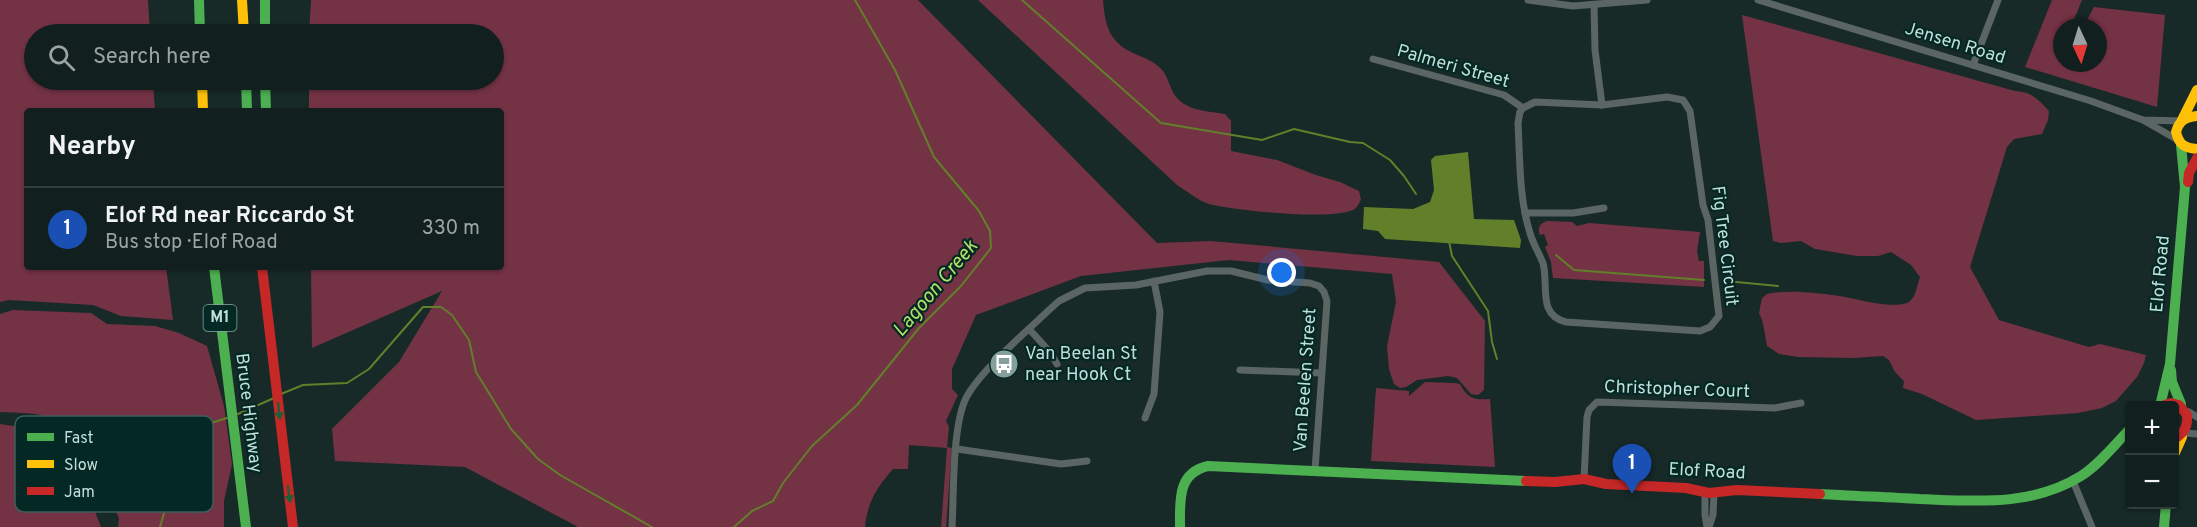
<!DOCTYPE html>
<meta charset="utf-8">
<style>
body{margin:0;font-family:Overpass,sans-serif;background:#1e2d2b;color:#f1f3f6}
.controls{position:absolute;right:18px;bottom:18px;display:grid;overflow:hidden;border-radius:6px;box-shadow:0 2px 4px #0004}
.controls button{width:54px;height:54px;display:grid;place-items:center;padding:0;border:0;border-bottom:2px solid #303e3c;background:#11201e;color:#f1f3f6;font:30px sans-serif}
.compass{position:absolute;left:2053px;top:18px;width:54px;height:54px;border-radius:50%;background:#11201e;box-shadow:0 2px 4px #0004;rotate:176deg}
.you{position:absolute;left:1282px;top:273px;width:21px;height:21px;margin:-15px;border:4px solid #fff;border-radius:50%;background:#1a73e8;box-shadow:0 0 0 9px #1a73e833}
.badge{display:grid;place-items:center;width:39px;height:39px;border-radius:50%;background:#b45309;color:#fff;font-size:20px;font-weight:700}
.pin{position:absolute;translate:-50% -50px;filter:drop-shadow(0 2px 3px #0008)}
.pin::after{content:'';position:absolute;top:32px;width:21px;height:18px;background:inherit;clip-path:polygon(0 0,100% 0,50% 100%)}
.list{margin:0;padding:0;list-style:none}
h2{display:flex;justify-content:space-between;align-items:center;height:78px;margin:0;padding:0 24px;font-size:26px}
h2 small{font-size:20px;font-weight:400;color:#9ca3a4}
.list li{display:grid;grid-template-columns:39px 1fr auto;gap:18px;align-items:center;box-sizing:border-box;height:84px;padding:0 24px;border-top:2px solid #303e3c}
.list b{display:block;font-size:22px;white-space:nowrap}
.list p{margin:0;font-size:20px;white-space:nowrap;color:#9ca3a4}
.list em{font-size:20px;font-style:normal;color:#9ca3a4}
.icon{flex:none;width:33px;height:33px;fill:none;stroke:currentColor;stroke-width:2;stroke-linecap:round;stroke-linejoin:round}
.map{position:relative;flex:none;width:2197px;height:527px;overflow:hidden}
.search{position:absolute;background:#11201e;box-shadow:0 2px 4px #0004;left:24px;top:24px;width:480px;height:66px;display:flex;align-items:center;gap:15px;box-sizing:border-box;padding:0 21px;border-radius:33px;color:#9ca3a4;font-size:22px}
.panel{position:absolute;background:#11201e;box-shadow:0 2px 4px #0004;left:24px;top:108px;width:480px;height:162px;border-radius:6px}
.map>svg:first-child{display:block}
.green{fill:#743245}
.water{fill:#627f29}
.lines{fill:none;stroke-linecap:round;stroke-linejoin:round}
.stream{stroke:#627f29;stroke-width:2}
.street{stroke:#5b6664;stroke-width:7}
.fast{stroke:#4caf50;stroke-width:10}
.slow{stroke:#ffc107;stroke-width:10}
.jam{stroke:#c62828;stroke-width:10}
.oneway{fill:#215e36}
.labels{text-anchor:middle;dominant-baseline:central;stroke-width:4.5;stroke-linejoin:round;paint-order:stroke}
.shield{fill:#042824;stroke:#88a8a4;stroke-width:1.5}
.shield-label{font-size:16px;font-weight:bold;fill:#c0dfdb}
.street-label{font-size:18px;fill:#c0dfdb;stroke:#042824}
.poi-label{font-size:18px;fill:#c0dfdb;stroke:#042824;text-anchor:start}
.water-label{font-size:20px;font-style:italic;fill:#b6e067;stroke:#042824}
.key{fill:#042824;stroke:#3c5f5b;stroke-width:1.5}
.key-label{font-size:16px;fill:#c0dfdb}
</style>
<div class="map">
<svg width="2197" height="527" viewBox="0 0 2197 527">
<rect width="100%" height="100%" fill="#172a28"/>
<g class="green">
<path d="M0,0H148L150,34H34V80H153L155,111H27V267H166L173,320L121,316L93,305L9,300L0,302Z"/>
<path d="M311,0H918L1157,243L1211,241L1439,262L1485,321L1484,390L1478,395L1471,394L1457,378L1448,376L1417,380L1406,387L1400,388L1394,384L1389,369L1387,346L1396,302L1392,274L1229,260L1081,276L976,315L952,369V389L958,395L946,421L949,427L947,447L952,448L946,527H941L947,448L909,445L908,469H893C877,487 867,503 865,527H578L465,467L335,461L332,429L399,362L442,291L312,348L311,267H501V111H309V80H494V34H309Z"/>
<path d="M978,0H1103C1105,25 1109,42 1133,53C1142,57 1151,60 1158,66C1168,74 1168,84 1174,94C1185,111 1207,111 1225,114L1231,121V151L1277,160L1316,175L1340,182L1359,191L1361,200C1359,203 1358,206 1356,208C1340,222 1231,210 1209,204C1197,200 1187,191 1177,185Z"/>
<path d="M2052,0H2082L2071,27H2062V48L2060,54L2062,56V63H2098V27H2083L2094,7L2165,15L2157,107L2025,67Z"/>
<path d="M1742,15L2015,91C2032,92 2038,99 2049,111L2048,120L2042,134L2014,139L2007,147L1970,267L1999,320L2089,347L2100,344L2146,355L2144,363L2137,377L2116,401L2102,408L2078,413L1976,420L1922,394L1903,388L1904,381L1895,372L1889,360L1883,356L1853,358L1798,357L1779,354L1767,346C1765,336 1764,322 1759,313L1762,298L1767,294C1790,289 1817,293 1840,296C1857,299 1894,310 1909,302C1916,297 1917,285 1920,277L1911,265L1891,252L1878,256H1857L1815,249L1801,241L1781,243L1773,241Z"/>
<path d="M1547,221L1572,222L1577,226L1589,223L1700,232L1697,251L1699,261H1704V287L1553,278L1551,262L1545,247L1548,245L1544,234L1540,235C1537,228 1540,223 1547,221Z"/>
<path d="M13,310L91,313L107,324L155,326L179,333L207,346L224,406L232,464L224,501V527H118L119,518C106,492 84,434 59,421C42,412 19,413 0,412V314Z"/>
<path d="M1425,382L1455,383L1460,384C1468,399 1474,400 1490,399L1495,467L1371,461L1376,388L1409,391V396Z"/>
<path d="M0,424L48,431L71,450L101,527H0Z"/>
</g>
<path class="water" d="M1468,152L1474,219L1514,220L1521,240L1520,248L1385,239L1378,231L1363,229L1364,207L1413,209L1430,202L1434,190L1431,160L1435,156Z"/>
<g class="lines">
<g class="stream">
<path d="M1022,0L1161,123L1262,140L1294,129L1350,142L1363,143L1390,160L1404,176L1416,194"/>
<path d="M1449,241L1452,256L1488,311L1492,342L1497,359"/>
<path d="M1556,255L1574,270L1704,280"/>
<path d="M1726,281L1778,286"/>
<path d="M281,394L303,385L347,383L369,369L423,307H441L452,315L469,340L476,372L511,429L538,459L560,475L652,527"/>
<path d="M238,414L274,398"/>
<path d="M160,527L188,430L227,418"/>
<path d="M734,527L752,511L773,501L783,483L812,446L857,405L919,328L961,286L991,248L990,231L979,211L934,157L895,70L855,0"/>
</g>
<g class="street">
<path d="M1528,0L1573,6L1647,0"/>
<path d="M1758,0L2091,101L2143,120L2181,121"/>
<path d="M1594,6L1595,50L1602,105"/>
<path d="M1373,59L1504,95L1523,108"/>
<path d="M1973,65L1998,0"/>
<path d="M1667,97L1683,100L1690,111L1703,205L1708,220L1719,316L1710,327L1700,331L1566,322C1537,315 1549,285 1543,263C1539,253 1533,244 1530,233C1519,199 1520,159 1518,123L1520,112L1523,108L1535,102L1602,105Z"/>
<path d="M2143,120L2178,140"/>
<path d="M1525,213H1573L1604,208"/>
<path d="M1029,329L1050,352L1057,364"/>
<path d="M1240,370L1321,373"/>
<path d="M2189,412L2197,417"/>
<path d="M1145,418L1154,394L1160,312L1154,281"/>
<path d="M2186,433L2197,434"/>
<path d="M957,449L1061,464L1087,461"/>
<path d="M1584,479L1587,417L1589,410L1597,402L1775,408L1801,403"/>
<path d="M2073,481L2092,527"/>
<path d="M1705,492V515L1707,527"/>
<path d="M952,527C954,493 952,427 966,398C980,371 1026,332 1049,310L1059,301L1085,288L1136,285L1207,271H1231L1268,280L1310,283L1319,286L1324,292L1327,301L1315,470"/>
<path d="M1709,527L1713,515L1714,493"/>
</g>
<g class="fast">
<path d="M199,0L200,34"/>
<path d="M265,0V34"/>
<path d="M246,80L247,111"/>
<path d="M265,80L266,111"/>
<path d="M214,267L246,527"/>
<path d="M2171,370L2172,382L2181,404"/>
<path d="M2160,406L2170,364L2185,187L2181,145"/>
<path d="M1820,494C1853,496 1887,497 1920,499C1975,501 2031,507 2081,476C2100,464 2114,445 2130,429"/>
<path d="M1180,527C1180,501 1177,473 1208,466L1526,481"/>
<path d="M2164,527L2166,504"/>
</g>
<g class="slow">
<path d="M242,0L244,34"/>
<path d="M202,80L203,111"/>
<path d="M2197,116C2185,117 2179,121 2176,132C2179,145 2185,148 2197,149"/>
<path d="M2182,120L2197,90"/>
<path d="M2174,455L2182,437"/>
</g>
<g class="jam">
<path d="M2188,182L2189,173L2197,158"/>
<path d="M262,267L293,527"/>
<path d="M2162,406L2171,403L2179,405L2187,415C2188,427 2184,433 2174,439"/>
<path d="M1526,481L1555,482L1584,479L1606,484L1686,488L1709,493L1737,490L1820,494"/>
</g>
</g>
<defs><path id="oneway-solid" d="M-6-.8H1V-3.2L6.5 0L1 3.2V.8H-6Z" transform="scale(1.5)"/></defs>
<g class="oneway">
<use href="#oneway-solid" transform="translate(279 411) rotate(83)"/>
<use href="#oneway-solid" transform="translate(289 494) rotate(83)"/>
</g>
<defs>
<g id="bus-disc" transform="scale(1.5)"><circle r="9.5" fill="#85a09c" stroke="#042824"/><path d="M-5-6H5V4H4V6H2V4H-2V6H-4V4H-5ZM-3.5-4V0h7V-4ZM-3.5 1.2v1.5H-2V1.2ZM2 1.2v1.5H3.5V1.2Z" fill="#fff"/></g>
</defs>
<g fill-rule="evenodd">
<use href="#bus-disc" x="1004" y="364"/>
</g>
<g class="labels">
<rect class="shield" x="203.5" y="305" width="33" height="26" rx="4.5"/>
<g class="shield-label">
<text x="220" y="318">M1</text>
</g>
<g class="street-label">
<text transform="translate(1955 44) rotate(17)">Jensen Road</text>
<text transform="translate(1453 67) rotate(16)">Palmeri Street</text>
<text transform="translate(1724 246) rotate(83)">Fig Tree Circuit</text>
<text transform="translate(2161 274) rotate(-85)">Elof Road</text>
<text transform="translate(1306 380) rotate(-86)">Van Beelen Street</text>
<text transform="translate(1677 390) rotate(2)">Christopher Court</text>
<text transform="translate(248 413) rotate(83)">Bruce Highway</text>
<text transform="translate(1707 472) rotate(3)">Elof Road</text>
</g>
<g class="poi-label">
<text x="1025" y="354">Van Beelan St<tspan x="1025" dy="21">near Hook Ct</tspan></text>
</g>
<g class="water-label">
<text transform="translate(936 289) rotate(-50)">Lagoon Creek</text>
</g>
</g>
<rect x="15" y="416" width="198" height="96" rx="9" class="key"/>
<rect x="27" y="433" width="27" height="8" fill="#4caf50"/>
<rect x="27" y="460" width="27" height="8" fill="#ffc107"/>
<rect x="27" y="487" width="27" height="8" fill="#c62828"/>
<g class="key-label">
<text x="64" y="443">Fast</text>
<text x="64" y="470">Slow</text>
<text x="64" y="497">Jam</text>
</g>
</svg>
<div class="controls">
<button>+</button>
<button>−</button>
</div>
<svg class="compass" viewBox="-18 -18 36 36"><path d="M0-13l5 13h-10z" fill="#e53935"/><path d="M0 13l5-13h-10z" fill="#9ca3a4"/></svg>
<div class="you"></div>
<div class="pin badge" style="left:1632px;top:494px;background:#1a4fb4">1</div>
<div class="search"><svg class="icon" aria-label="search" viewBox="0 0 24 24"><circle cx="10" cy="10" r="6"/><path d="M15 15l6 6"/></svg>Search here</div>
<section class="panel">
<h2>Nearby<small></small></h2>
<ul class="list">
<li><span class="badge" style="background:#1a4fb4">1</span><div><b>Elof Rd near Riccardo St</b><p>Bus stop · Elof Road</p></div><em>330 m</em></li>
</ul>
</section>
</div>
